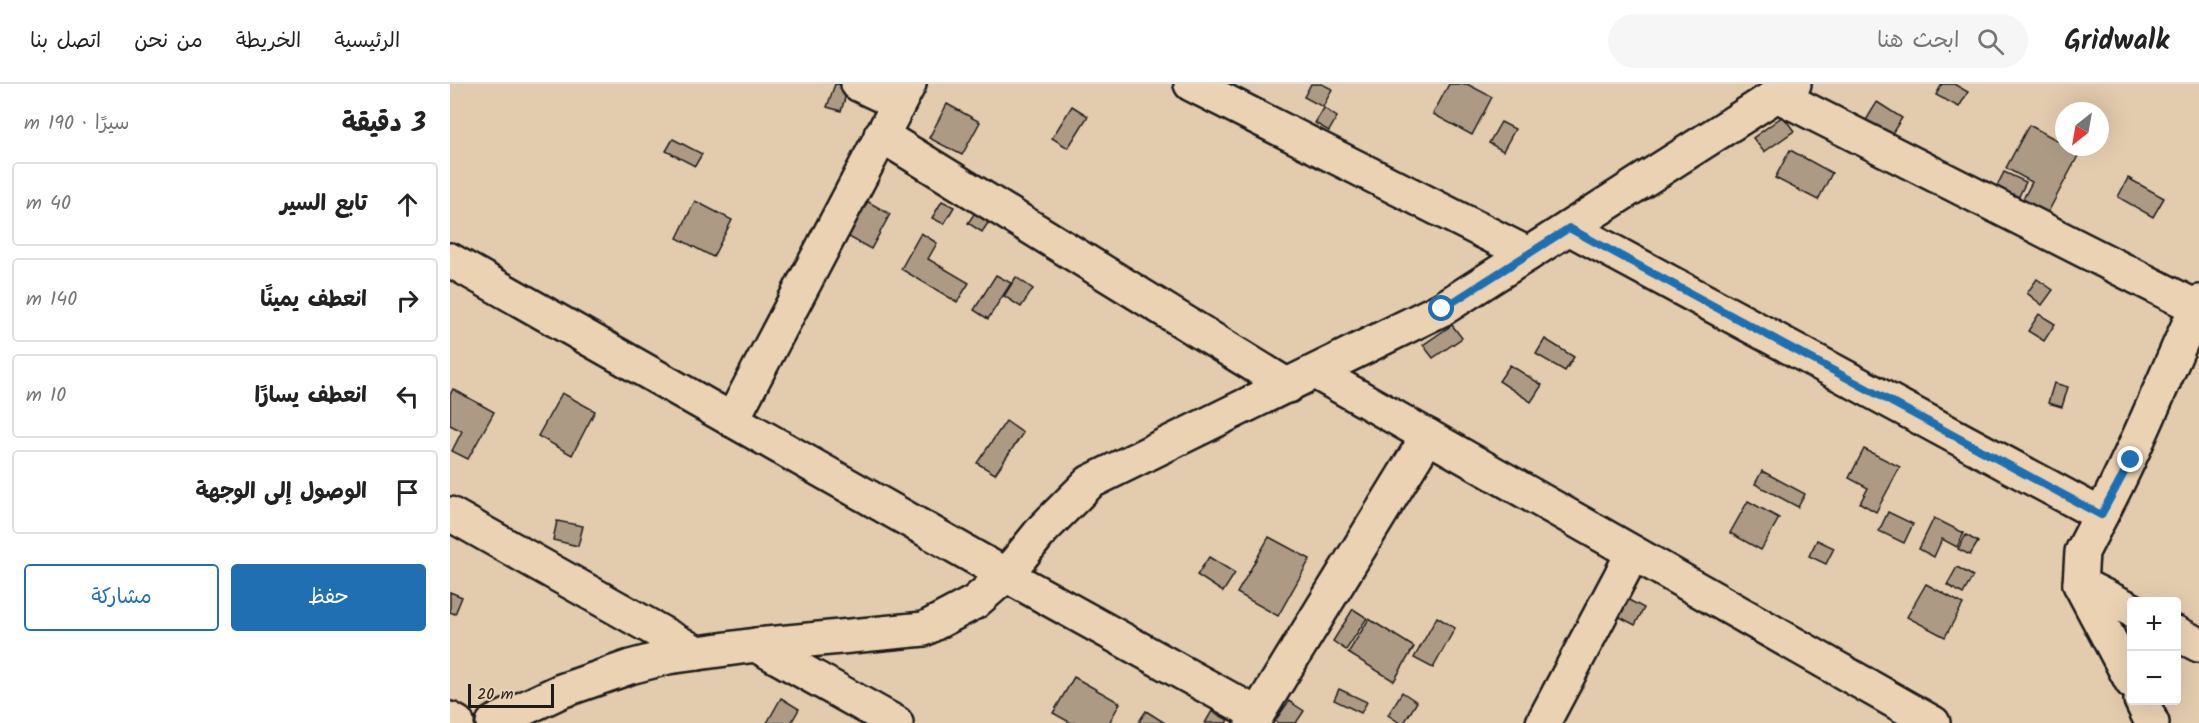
<!DOCTYPE html>
<html lang="ar">
<meta charset="utf-8">
<style>
body{margin:0;font-family:Kalam,"Playpen Sans Arabic",sans-serif;background:#f6f6f6;color:#222;direction:rtl}
.controls{position:absolute;right:18px;bottom:18px;display:grid;overflow:hidden;border-radius:6px;box-shadow:0 6px 24px #0002}
.controls button{width:54px;height:54px;display:grid;place-items:center;padding:0;border:0;border-bottom:2px solid #e0e0e0;background:#fff;color:#222;font:30px sans-serif}
.compass{position:absolute;left:1605px;top:18px;width:54px;height:54px;border-radius:50%;background:#fff;box-shadow:0 6px 24px #0002;rotate:211deg}
.scale{position:absolute;left:18px;bottom:15px;width:86px;box-sizing:border-box;padding-left:6px;border:3px solid #1c1c1c;border-top:0;font-size:16px;line-height:21px;white-space:nowrap;color:#1c1c1c;-webkit-text-stroke:4px #ebd2b3;paint-order:stroke}
.stop{position:absolute;width:18px;height:18px;margin:-14px;border:4px solid #1f6fb2;border-radius:50%;background:#fff}
.stop.end{background:#1f6fb2;border-color:#fff;box-shadow:0 2px 6px #0008}
.list{margin:0;padding:0;list-style:none}
h2{display:flex;justify-content:space-between;align-items:center;height:78px;margin:0;padding:0 24px;font-size:26px}
h2 small{font-size:20px;font-weight:400;color:#767676}
.list li{display:grid;grid-template-columns:39px 1fr auto;gap:18px;align-items:center;box-sizing:border-box;height:84px;margin:0 12px 12px;padding:0 12px;border:2px solid #e0e0e0;border-radius:6px}
.list b{display:block;font-size:22px;white-space:nowrap}
.list em{font-size:20px;font-style:normal;color:#767676}
.actions{display:flex;gap:12px;padding:18px 24px}
.actions a{flex:1;padding:14px 0;border:2px solid #1f6fb2;border-radius:6px;text-align:center;font-size:21px;color:#1f6fb2}
.actions .main{background:#1f6fb2;color:#fff}
.icon{flex:none;width:33px;height:33px;fill:none;stroke:currentColor;stroke-width:2;stroke-linecap:round;stroke-linejoin:round}
.map{position:relative;flex:none;width:1749px;height:639px;overflow:hidden;direction:ltr}
header{display:flex;align-items:center;gap:36px;box-sizing:border-box;height:84px;padding:0 30px;background:#fff;border-bottom:2px solid #e0e0e0}
header strong{font-size:28px}
nav{display:flex;gap:33px;margin-inline-start:auto;font-size:21px}
.search{width:420px;height:54px;background:#f6f6f6;display:flex;align-items:center;gap:15px;box-sizing:border-box;padding:0 21px;border-radius:33px;color:#767676;font-size:22px}
main{display:flex}
aside{flex:1;background:#fff}
.map>svg:first-child{display:block}
.building{fill:#ac9a85;stroke:#1c1c1c;stroke-width:1.5}
.lines{fill:none;stroke-linecap:round;stroke-linejoin:round}
.minor-casing{stroke:#1c1c1c;stroke-width:38}
.minor{stroke:#ebd2b3;stroke-width:33}
.route{stroke:#1f6fb2;stroke-width:8}
</style>
<header>
<strong>Gridwalk</strong>
<div class="search"><svg class="icon" aria-label="search" viewBox="0 0 24 24"><circle cx="10" cy="10" r="6"/><path d="M15 15l6 6"/></svg>ابحث هنا</div>
<nav><a>الرئيسية</a><a>الخريطة</a><a>من نحن</a><a>اتصل بنا</a></nav>
</header>
<main>
<div class="map">
<svg width="1749" height="639" viewBox="0 0 1749 639">
<rect width="100%" height="100%" fill="#e3cbad"/>
<filter id="ink" filterUnits="userSpaceOnUse"><feTurbulence type="fractalNoise" baseFrequency=".0167" numOctaves="2"/><feDisplacementMap in="SourceGraphic" scale="12" xChannelSelector="R" yChannelSelector="G"/><feConvolveMatrix kernelMatrix="1 2 1 2 8 2 1 2 1" color-interpolation-filters="sRGB"/></filter>
<g filter="url(#ink)">
<g class="building">
<path d="M385,0L399,1L391,27L377,23Z"/>
<path d="M861,0H872L882,5L873,23L854,13Z"/>
<path d="M999,0H1017L1042,13L1022,51L983,30Z"/>
<path d="M1492,0H1504L1518,8L1509,23L1486,11Z"/>
<path d="M1427,18L1452,34L1439,54L1415,38Z"/>
<path d="M497,20L530,38L512,71L479,54Z"/>
<path d="M622,22L638,32L618,64L602,54Z"/>
<path d="M874,24L887,33L879,47L865,39Z"/>
<path d="M1333,32L1344,47L1314,68L1303,54Z"/>
<path d="M1051,38L1065,45L1053,67L1039,59Z"/>
<path d="M1579,41L1614,60V63L1630,68L1596,132L1571,119L1582,98L1556,84Z"/>
<path d="M223,55L252,70L245,82L216,67Z"/>
<path d="M1340,66L1382,89L1368,116L1325,94Z"/>
<path d="M1554,88L1576,98L1567,116L1545,106Z"/>
<path d="M1678,94L1714,114L1703,133L1668,113Z"/>
<path d="M406,111L440,130L421,165L386,146Z"/>
<path d="M245,117L282,136L263,173L227,154Z"/>
<path d="M492,117L504,123L494,140L482,134Z"/>
<path d="M530,121L544,130L532,148L518,139Z"/>
<path d="M471,149L487,159L478,175L519,199L507,218L451,185Z"/>
<path d="M546,191L561,199L538,235L524,226Z"/>
<path d="M566,193L583,205L571,223L554,212Z"/>
<path d="M1587,195L1603,206L1592,221L1577,209Z"/>
<path d="M1589,230L1605,240L1594,257L1578,247Z"/>
<path d="M1002,241L1012,254L983,274L973,261Z"/>
<path d="M1095,255L1124,273L1115,287L1086,270Z"/>
<path d="M1060,281L1092,301L1081,318L1049,297Z"/>
<path d="M1604,299L1618,303L1612,323L1598,319Z"/>
<path d="M3,305L44,328L18,375L2,367L12,347L0,341V311Z"/>
<path d="M112,309L145,327L122,371L88,352Z"/>
<path d="M556,337L573,349L545,390L527,379Z"/>
<path d="M1414,365L1450,383L1426,428L1410,419L1418,404L1399,394Z"/>
<path d="M1312,387L1355,410L1348,423L1305,400Z"/>
<path d="M1298,417L1329,434L1311,466L1280,449Z"/>
<path d="M1438,428L1463,440L1454,459L1429,447Z"/>
<path d="M1484,434L1514,449L1507,463L1492,455L1484,473L1469,465Z"/>
<path d="M107,437L133,442L128,462L103,456Z"/>
<path d="M1516,451L1528,458L1520,471L1508,465Z"/>
<path d="M819,453L860,475L828,532L787,509Z"/>
<path d="M1367,456L1384,464L1376,480L1359,472Z"/>
<path d="M759,473L785,489L773,508L747,491Z"/>
<path d="M1507,483L1523,492L1513,510L1497,501Z"/>
<path d="M1476,500L1513,520L1495,553L1457,533Z"/>
<path d="M0,508L12,513L5,530L0,528Z"/>
<path d="M1175,514L1194,524L1185,541L1166,531Z"/>
<path d="M903,525L917,534L896,566L883,557Z"/>
<path d="M987,533L1005,544L983,584L964,574Z"/>
<path d="M919,535L964,563L944,597L898,569Z"/>
<path d="M624,593L670,619L659,639H621L603,629Z"/>
<path d="M889,605L917,618L911,629L884,616Z"/>
<path d="M952,608L967,618L954,639H950L938,631Z"/>
<path d="M331,614L349,625L341,639H317Z"/>
<path d="M839,617L854,627L846,639H828L825,637Z"/>
<path d="M696,627L715,639H688Z"/>
<path d="M762,627L778,636L776,639H755Z"/>
</g>
<g class="lines">
<g class="minor-casing">
<g id="minor">
<path d="M408,0L448,19"/>
<path d="M741,0L1078,170"/>
<path d="M1327,11L1746,223"/>
<path d="M431,51L838,302"/>
<path d="M1119,144L1651,431L1632,468L1630,500L1682,598"/>
<path d="M0,176L556,491L807,630"/>
<path d="M865,288L1483,639"/>
<path d="M282,336L459,0"/>
<path d="M0,430L247,569"/>
<path d="M1651,431C1688,362 1716,289 1749,218"/>
<path d="M1630,500L1682,526"/>
<path d="M1726,549L1749,561"/>
<path d="M306,561L446,639"/>
<path d="M1691,616L1702,639"/>
<path d="M0,635L7,639"/>
<path d="M43,639L111,607L180,583L218,573L306,561L474,545L525,518L556,491L593,445L640,398L992,225L1344,0"/>
<path d="M802,639L978,352"/>
<path d="M1093,639L1183,469"/>
</g>
</g>
<use href="#minor" class="minor"/>
</g>
</g>
<g class="lines" filter="url(#ink)">
<path class="route" d="M992,225L1119,144L1651,431L1681,376"/>
</g>
</svg>
<div class="controls">
<button>+</button>
<button>−</button>
</div>
<svg class="compass" viewBox="-18 -18 36 36"><path d="M0-13l5 13h-10z" fill="#e53935"/><path d="M0 13l5-13h-10z" fill="#767676"/></svg>
<div class="scale">20 m</div>
<div class="stop" style="left:992px;top:225px"></div>
<div class="stop end" style="left:1681px;top:376px"></div>
</div>
<aside>
<h2>3 دقيقة<small>سيرًا · 190 m</small></h2>
<ul class="list">
<li><svg class="icon" aria-label="ahead" viewBox="0 0 24 24"><path d="M12 20V5M6 11l6-6 6 6"/></svg><div><b>تابع السير</b></div><em>40 m</em></li>
<li><svg class="icon" aria-label="right" viewBox="0 0 24 24"><path d="M7 20v-9h11M14 6l5 5-5 5"/></svg><div><b>انعطف يمينًا</b></div><em>140 m</em></li>
<li><svg class="icon" aria-label="left" viewBox="0 0 24 24"><path d="M17 20v-9H6M10 6l-5 5 5 5"/></svg><div><b>انعطف يسارًا</b></div><em>10 m</em></li>
<li><svg class="icon" aria-label="arrive" viewBox="0 0 24 24"><path d="M6 21V4h12l-3 4 3 4H6"/></svg><div><b>الوصول إلى الوجهة</b></div></li>
</ul>
<div class="actions"><a class="main">حفظ</a><a>مشاركة</a></div>
</aside>
</main>
